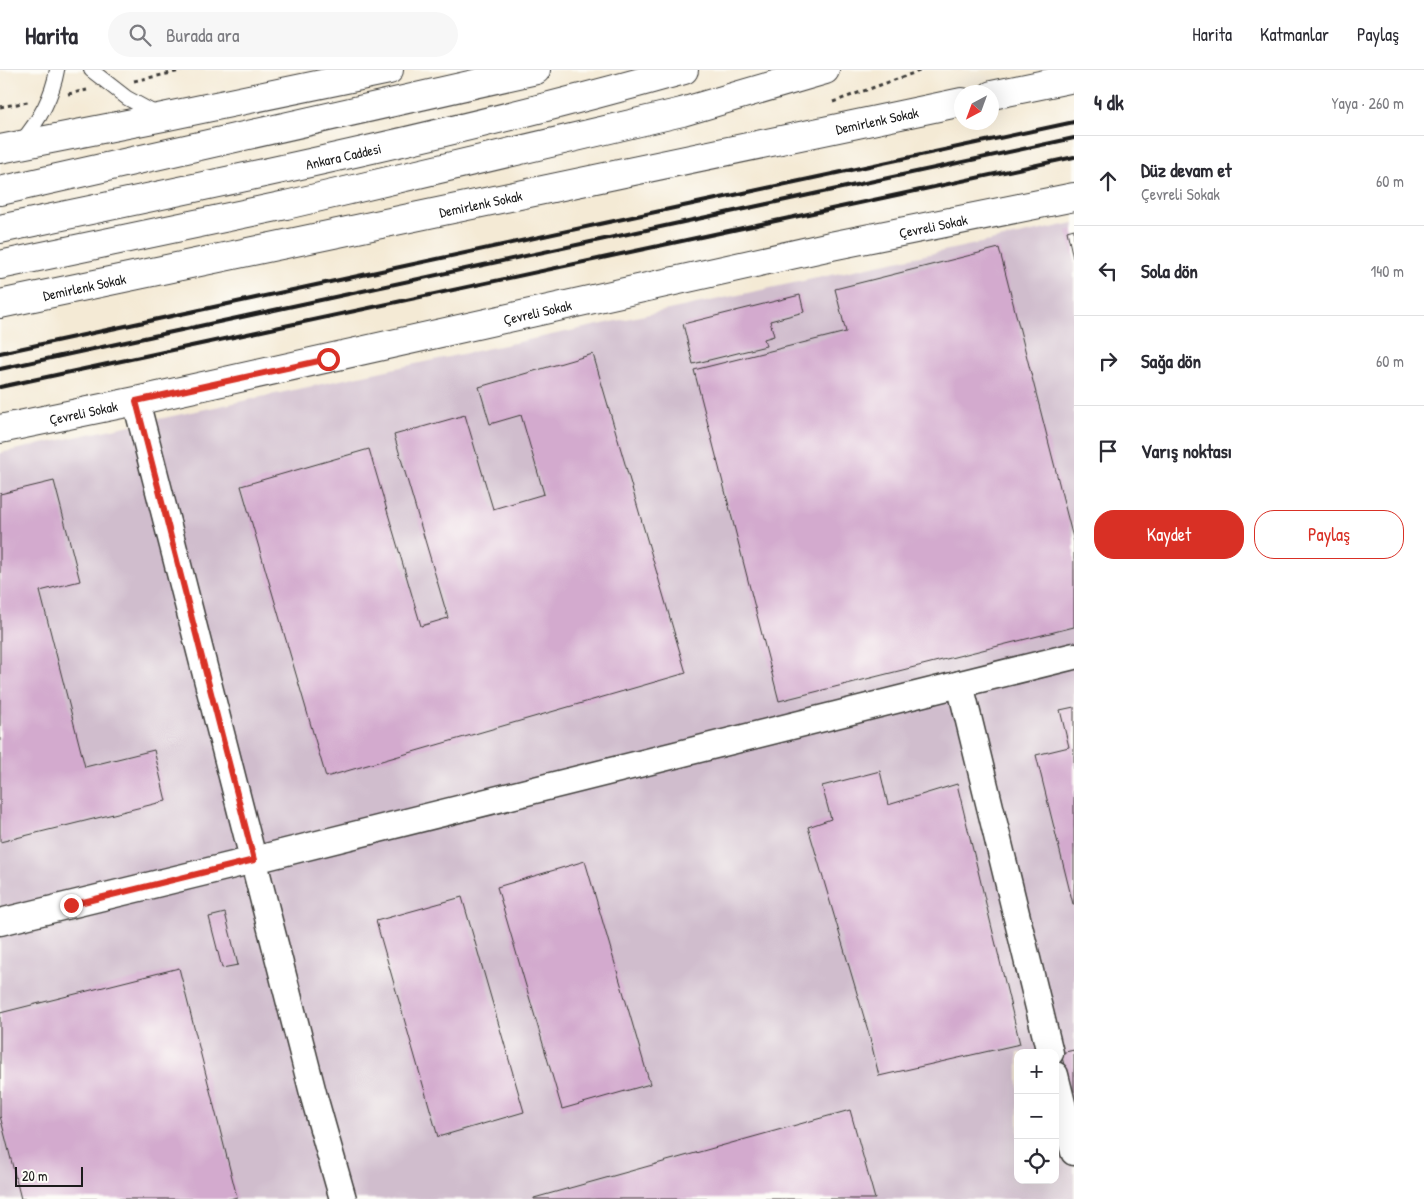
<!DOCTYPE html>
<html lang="tr">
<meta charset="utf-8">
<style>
body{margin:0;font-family:"Patrick Hand",sans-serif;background:#f7f7f7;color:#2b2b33}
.controls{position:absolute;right:15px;bottom:15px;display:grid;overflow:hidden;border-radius:10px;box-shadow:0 5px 20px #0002}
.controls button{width:45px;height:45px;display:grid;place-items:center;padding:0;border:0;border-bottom:1px solid #e1e1e2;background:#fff;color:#2b2b33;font:25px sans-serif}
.compass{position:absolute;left:954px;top:15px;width:45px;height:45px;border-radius:50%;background:#fff;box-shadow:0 5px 20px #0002;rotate:221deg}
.scale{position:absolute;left:15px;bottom:12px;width:68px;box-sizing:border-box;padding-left:5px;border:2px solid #1c1c1c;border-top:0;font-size:14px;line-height:18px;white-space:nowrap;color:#1c1c1c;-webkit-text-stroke:4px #fdfcf7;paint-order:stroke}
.stop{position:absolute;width:15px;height:15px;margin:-11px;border:4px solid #d93025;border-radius:50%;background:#fff}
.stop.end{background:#d93025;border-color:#fff;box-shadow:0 1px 5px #0008}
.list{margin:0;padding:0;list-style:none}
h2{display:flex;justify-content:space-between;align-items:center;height:65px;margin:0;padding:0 20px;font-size:21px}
h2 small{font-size:16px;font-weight:400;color:#7c7c81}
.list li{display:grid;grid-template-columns:32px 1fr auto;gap:15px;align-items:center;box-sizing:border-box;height:90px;padding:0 20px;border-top:1px solid #e1e1e2}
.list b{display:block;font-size:19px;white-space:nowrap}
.list p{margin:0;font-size:16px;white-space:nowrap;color:#7c7c81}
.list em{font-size:16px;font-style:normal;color:#7c7c81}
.actions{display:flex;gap:10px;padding:15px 20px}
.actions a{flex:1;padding:11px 0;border:1px solid #d93025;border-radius:20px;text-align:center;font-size:18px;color:#d93025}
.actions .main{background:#d93025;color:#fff}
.icon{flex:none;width:28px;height:28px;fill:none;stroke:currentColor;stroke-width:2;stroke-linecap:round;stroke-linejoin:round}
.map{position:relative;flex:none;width:1074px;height:1129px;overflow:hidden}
header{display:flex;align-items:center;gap:30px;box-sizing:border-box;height:70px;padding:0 25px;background:#fff;border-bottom:1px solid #e1e1e2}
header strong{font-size:24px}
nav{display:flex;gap:28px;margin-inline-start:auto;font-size:18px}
.search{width:350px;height:45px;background:#f7f7f7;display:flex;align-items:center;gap:12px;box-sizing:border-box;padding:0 18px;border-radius:28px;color:#7c7c81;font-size:19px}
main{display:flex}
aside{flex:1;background:#fff}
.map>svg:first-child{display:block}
.industrial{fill:#d0bdcd;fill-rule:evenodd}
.building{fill:#d3aace}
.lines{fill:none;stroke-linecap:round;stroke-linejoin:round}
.service-casing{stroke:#3c3b38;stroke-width:16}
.minor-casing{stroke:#3c3b38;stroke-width:29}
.tertiary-casing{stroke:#3c3b38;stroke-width:30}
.trunk-casing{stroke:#3c3b38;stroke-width:30}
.path{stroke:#3c3b38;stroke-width:3;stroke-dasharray:4 4;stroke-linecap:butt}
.service{stroke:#fff;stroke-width:14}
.minor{stroke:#fff;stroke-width:26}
.tertiary{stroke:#fff;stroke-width:28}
.trunk{stroke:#fff;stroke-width:28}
.rail{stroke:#1c1c1c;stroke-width:4}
.route{stroke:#d93025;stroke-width:6}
.labels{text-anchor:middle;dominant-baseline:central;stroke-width:4.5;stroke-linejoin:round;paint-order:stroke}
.street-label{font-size:14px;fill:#1c1c1c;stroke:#fdfcf7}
</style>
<header>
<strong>Harita</strong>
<div class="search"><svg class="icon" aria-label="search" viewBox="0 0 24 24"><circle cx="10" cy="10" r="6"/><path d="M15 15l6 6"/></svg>Burada ara</div>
<nav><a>Harita</a><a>Katmanlar</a><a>Paylaş</a></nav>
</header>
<main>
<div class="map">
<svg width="1074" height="1129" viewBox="0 0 1074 1129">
<rect width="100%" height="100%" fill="#fdfcf7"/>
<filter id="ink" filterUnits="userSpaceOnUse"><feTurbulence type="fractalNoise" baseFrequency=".02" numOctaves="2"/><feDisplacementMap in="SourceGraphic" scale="10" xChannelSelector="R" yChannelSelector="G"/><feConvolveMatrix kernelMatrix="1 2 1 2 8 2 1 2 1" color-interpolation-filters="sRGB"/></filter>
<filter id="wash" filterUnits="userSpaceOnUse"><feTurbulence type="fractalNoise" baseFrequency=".0096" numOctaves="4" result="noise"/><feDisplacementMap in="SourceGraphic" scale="20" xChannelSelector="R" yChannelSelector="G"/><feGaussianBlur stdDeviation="1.12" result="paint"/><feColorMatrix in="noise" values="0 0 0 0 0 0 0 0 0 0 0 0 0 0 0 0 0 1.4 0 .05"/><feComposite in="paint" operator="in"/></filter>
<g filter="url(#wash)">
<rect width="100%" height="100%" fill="#f4ead5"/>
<path class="industrial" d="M1074,153V1129H0V383ZM1018,983H1055V1110H1018Z"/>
<g id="blocks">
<g class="building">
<path d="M1074,159V188H1073L1067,161Z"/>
<path d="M999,178L1074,472V557L779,631L694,300L846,262L835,219Z"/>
<path d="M800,225L804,242L770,251L774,266L764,269L766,276L693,294L683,254Z"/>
<path d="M593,284L686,603L326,707L241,416L369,379L421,556L448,548L394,365L465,345L493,439L544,424L521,345L490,354L479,317Z"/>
<path d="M54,411L80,511L40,521L85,697L154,680L166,731L0,772V424Z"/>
<path d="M1074,637V834H1073L1036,685L1069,677L1060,640Z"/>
<path d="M880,701L888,735L957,714L1020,974L879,1006L869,964L808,757L831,749L822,716Z"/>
<path d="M585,791L650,1014L562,1039L497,817Z"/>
<path d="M462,827L524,1042L438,1067L376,851Z"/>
<path d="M225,843L238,895L222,898L209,847Z"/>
<path d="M179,898L237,1127L230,1129H21L0,1046V943Z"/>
<path d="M1074,980V1022L1071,1023L1061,983Z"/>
<path d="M850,1040L875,1129H534V1128Z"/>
</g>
</g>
</g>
<g filter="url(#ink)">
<use href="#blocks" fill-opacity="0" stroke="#3c3b38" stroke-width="1"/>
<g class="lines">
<g class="service-casing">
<g id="service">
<path d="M91,0L127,28L158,45"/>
<path d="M21,72C39,51 52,28 57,0"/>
</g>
</g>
<g class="minor-casing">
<g id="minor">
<path d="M136,331L314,1027L343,1129"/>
<path d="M960,614L1074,586"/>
<path d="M0,852L254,790L960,614L1050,983"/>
<path d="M1055,1005L1074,1082"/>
</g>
</g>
<g class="tertiary-casing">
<g id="tertiary">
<path d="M992,25L1074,8"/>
<path id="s1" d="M0,234L962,32"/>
<path id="s2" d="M0,359L136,331L831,176L1074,127"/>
</g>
</g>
<g class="trunk-casing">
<g id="trunk">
<path d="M0,79L163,47L389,0"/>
<path d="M0,121L536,0"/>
<path id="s3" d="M0,159C229,111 458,64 684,0"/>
<path d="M0,195L286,135L682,42L825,0"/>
</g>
</g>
<g class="path">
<path d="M134,11L185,0"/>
<path d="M68,24L87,20"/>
<path d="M833,32L922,0"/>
<path d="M0,37L28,32"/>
</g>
<use href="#service" class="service"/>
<use href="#minor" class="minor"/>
<use href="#tertiary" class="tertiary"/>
<use href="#trunk" class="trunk"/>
<g class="rail">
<path d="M0,283L1074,52"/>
<path d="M0,299L1074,68"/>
<path d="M0,317L1074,87"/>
</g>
</g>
</g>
<g class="lines" filter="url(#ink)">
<path class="route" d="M71,835L254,790L136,331L328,289"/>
</g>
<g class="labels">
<g class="street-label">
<text stroke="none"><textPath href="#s1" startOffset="896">Demirlenk Sokak</textPath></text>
<text stroke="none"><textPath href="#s3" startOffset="351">Ankara Caddesi</textPath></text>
<text stroke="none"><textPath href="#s1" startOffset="491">Demirlenk Sokak</textPath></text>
<text stroke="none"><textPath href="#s2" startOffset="955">Çevreli Sokak</textPath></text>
<text stroke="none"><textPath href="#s1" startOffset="86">Demirlenk Sokak</textPath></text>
<text stroke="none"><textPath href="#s2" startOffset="550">Çevreli Sokak</textPath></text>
<text stroke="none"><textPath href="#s2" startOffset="85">Çevreli Sokak</textPath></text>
</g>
</g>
</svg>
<div class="controls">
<button>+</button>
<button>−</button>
<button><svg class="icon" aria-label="locate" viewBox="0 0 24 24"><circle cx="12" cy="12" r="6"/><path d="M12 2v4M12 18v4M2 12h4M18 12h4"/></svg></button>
</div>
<svg class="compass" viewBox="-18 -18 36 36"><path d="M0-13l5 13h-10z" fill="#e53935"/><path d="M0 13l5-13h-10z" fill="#7c7c81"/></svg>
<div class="scale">20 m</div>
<div class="stop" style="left:328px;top:289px"></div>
<div class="stop end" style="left:71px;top:835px"></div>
</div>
<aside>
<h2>4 dk<small>Yaya · 260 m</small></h2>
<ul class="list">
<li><svg class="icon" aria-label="ahead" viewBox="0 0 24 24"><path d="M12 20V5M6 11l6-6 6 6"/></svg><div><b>Düz devam et</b><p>Çevreli Sokak</p></div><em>60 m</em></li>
<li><svg class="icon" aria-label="left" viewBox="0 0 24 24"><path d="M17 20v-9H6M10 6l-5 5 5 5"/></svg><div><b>Sola dön</b></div><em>140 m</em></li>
<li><svg class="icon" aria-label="right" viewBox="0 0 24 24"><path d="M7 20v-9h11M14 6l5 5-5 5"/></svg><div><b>Sağa dön</b></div><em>60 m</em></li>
<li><svg class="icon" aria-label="arrive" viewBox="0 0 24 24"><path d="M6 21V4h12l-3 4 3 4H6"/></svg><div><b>Varış noktası</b></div></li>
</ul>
<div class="actions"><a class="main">Kaydet</a><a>Paylaş</a></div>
</aside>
</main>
